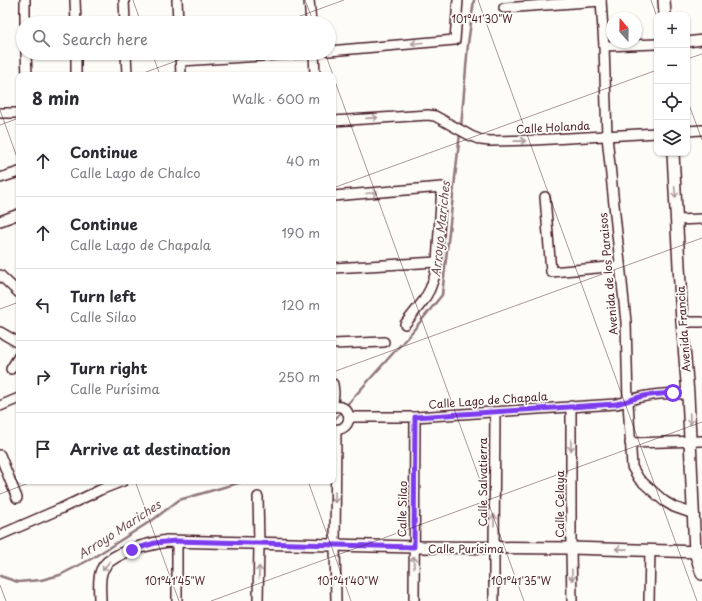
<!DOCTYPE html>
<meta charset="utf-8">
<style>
body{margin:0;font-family:"Playpen Sans",sans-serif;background:#f7f7f7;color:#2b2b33}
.controls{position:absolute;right:12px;top:12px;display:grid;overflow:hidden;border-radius:8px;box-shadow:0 1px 3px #0004}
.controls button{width:36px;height:36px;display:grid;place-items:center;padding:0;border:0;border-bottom:1px solid #e1e1e2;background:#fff;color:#2b2b33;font:20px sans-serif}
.compass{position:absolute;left:606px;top:12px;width:36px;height:36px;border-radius:50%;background:#fff;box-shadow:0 1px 3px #0004;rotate:340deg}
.stop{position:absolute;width:12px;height:12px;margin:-9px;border:3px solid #7c3aed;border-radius:50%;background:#fff}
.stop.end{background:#7c3aed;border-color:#fff;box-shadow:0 1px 4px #0008}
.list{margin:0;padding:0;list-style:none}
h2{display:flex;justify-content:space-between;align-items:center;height:52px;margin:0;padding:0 16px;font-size:17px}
h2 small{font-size:13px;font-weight:400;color:#7c7c81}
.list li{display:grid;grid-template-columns:26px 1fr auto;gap:12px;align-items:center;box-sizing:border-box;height:72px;padding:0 16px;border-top:1px solid #e1e1e2}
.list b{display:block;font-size:15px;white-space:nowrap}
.list p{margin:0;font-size:13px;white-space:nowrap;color:#7c7c81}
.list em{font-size:13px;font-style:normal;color:#7c7c81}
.icon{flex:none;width:22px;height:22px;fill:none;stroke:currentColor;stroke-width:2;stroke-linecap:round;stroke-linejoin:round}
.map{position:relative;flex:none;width:702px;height:601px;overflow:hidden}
.search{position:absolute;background:#fff;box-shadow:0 1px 3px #0004;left:16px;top:16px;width:320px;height:44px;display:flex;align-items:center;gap:10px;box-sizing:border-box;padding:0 14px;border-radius:22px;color:#7c7c81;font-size:15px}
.panel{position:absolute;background:#fff;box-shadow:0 1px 3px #0004;left:16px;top:72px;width:320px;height:412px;border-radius:8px}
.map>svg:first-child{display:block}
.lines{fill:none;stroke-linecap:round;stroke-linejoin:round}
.stream{stroke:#91777b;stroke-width:2.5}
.minor-casing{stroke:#4a1f2b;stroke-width:12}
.tertiary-casing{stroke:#4a1f2b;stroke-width:14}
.minor{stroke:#fdfcf7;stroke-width:9}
.tertiary{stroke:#fdfcf7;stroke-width:11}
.oneway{stroke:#ac999b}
.route{stroke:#7c3aed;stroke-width:5}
.ticks{fill:none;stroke:#4a1f2b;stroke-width:1;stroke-opacity:0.45}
.labels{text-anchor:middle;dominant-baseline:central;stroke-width:3.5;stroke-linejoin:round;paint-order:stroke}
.street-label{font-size:11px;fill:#4a1f2b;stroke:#fdfcf7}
.water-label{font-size:12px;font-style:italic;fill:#73525a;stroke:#fdfcf7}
.ticks-label{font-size:10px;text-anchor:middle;fill:#4a1f2b;stroke:#fdfcf7;stroke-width:3.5;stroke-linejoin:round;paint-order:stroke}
</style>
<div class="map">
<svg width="702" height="601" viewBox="0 0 702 601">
<rect width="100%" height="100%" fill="#fdfcf7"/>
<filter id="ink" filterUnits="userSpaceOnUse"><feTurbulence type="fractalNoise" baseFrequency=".025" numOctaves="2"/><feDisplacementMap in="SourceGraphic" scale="8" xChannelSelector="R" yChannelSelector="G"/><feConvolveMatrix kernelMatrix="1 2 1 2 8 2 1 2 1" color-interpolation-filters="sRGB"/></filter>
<g filter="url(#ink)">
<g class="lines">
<g class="stream">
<path d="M461,128L468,44L474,0"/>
<path d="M345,407L412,332L442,295L460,133"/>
<path d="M333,421L342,411"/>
<path d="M0,576L18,582L41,580L60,575L91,559L154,519L179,500L245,481"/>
</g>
<g class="minor-casing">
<g id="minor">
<path d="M25,0V23"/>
<path d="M75,0L76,23"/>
<path d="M124,0L125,23"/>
<path d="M177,0L178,23"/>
<path d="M309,0L311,23"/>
<path d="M601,0L604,46L607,136L626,322L628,402L632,467L639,479L664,501L674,507L694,514"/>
<path d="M504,8L601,1"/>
<path d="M687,42L702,40"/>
<path d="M604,46L657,44"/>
<path d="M329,51L455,40L458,0"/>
<path d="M26,53L27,75"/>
<path d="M76,53V75"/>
<path d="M126,53L127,75"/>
<path d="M180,53L181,75"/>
<path d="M314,53L315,75"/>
<path d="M181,61L306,53"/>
<path d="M0,113H19"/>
<path d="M333,121L428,115L435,116L471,136L481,140L490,141L534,140L657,133"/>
<path d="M687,131L702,130"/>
<path d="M0,178L19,172"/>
<path d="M333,196L442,187L437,262L435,275L430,289L424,300L405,324"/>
<path d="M545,197L551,272L620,266"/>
<path d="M676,220L702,219"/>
<path d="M0,221L19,214"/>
<path d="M333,268L437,262"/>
<path d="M0,275L19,293"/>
<path d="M682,322H702"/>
<path d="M0,332L19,343"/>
<path d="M333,344L384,342"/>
<path d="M11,369L19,356"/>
<path d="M333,384L334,392L333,405"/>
<path d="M0,406L19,398"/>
<path d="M571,406V548L572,601"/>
<path d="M333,407C355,403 353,433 333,429"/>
<path d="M349,419L353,417H415L616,404C627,402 636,397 647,396C661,393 674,393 688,394"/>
<path d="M630,443L702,441"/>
<path d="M0,455L17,498"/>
<path d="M0,535L60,509L100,490L123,481"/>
<path d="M177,542V601"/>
<path d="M258,601L259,544L258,497"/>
<path d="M336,601L335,545L336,430"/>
<path d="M414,601L415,417"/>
<path d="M494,601V550L495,412"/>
<path d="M649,601L650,550"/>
</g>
</g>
<g class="tertiary-casing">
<g id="tertiary">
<path d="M664,0L665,15"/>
<path d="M673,153L682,322L688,394L695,552L702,574"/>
<path d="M100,601C100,591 98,579 102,570C110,552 150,544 167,541L414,547L571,548L702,552"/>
</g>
</g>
<use href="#minor" class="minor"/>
<use href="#tertiary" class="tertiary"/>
</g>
<defs><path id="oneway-shaft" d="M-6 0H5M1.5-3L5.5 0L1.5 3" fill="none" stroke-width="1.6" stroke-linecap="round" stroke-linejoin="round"/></defs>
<g class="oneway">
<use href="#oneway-shaft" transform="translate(417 43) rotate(175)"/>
<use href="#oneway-shaft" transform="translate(372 118) rotate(-4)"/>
<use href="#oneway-shaft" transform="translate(520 141) rotate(-1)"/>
<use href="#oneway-shaft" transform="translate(675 192) rotate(87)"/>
<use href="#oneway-shaft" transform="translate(372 193) rotate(-5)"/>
<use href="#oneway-shaft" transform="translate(690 419) rotate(87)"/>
<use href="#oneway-shaft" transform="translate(571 445) rotate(90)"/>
<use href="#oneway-shaft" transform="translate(335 497) rotate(91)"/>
<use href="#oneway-shaft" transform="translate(494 520) rotate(-90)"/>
<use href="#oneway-shaft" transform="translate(621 549) rotate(-179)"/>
<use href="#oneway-shaft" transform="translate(414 562) rotate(-90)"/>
<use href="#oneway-shaft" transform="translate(106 566) rotate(128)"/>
<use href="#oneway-shaft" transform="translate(259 572) rotate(-89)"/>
<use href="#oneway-shaft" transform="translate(572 575) rotate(89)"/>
</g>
</g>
<g class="lines" filter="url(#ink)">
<path class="route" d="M132,550L155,543L175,541L414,547L415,417L616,404C626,402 634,398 644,396C654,394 663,394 673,393"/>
</g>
<path class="ticks" d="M133,0L141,23M305,0L314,23M478,0L697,601M651,0L657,17M281,23L344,0M152,53L160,75M325,53L333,75M687,59L702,54M138,75L198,53M333,76L524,601M687,99L702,140M0,110L19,163M0,125L19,118M333,188L657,70M0,309L19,302M333,372L702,238M135,481L179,601M308,481L351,601M0,494L34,481M0,585L6,601M211,601L702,422"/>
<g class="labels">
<g class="street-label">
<text transform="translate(553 127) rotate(-3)">Calle Holanda</text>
<text transform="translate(608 274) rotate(-95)">Avenida de los Paraisos</text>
<text transform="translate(683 329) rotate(-94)">Avenida Francia</text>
<text transform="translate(488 400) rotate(-4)">Calle Lago de Chapala</text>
<text transform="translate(482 482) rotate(-90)">Calle Salvatierra</text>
<text transform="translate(559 504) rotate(-90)">Calle Celaya</text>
<text transform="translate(402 509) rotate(-89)">Calle Silao</text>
<text x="466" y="548">Calle Purísima</text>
</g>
<g class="water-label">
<text transform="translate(440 229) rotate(-84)">Arroyo Mariches</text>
<text transform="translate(119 529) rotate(-33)">Arroyo Mariches</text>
</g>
</g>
<g class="ticks-label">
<text x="482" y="23">101°41'30"W</text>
<text x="175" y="585">101°41'45"W</text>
<text x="348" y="585">101°41'40"W</text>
<text x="521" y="585">101°41'35"W</text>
</g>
</svg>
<div class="controls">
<button>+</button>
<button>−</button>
<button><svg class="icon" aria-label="locate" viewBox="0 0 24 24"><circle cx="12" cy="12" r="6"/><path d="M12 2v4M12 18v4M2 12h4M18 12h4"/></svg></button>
<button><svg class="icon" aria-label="layers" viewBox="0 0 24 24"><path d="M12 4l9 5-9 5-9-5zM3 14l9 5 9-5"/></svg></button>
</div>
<svg class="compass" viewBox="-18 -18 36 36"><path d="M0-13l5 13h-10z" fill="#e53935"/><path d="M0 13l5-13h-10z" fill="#7c7c81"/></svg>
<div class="stop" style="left:673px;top:393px"></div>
<div class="stop end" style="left:132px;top:550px"></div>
<div class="search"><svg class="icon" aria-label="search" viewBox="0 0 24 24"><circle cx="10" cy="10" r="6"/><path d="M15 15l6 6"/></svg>Search here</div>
<section class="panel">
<h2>8 min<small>Walk · 600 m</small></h2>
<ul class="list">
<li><svg class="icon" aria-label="ahead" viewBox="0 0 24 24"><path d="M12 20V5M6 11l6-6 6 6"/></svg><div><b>Continue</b><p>Calle Lago de Chalco</p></div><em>40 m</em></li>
<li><svg class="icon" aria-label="ahead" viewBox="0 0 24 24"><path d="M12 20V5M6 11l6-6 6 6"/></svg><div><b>Continue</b><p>Calle Lago de Chapala</p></div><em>190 m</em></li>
<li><svg class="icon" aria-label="left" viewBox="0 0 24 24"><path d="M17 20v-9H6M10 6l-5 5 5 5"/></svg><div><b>Turn left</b><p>Calle Silao</p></div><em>120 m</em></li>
<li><svg class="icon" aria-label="right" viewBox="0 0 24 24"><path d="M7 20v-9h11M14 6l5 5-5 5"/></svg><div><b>Turn right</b><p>Calle Purísima</p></div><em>250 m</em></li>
<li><svg class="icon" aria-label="arrive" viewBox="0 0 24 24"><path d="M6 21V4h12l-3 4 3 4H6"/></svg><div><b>Arrive at destination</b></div></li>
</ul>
</section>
</div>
